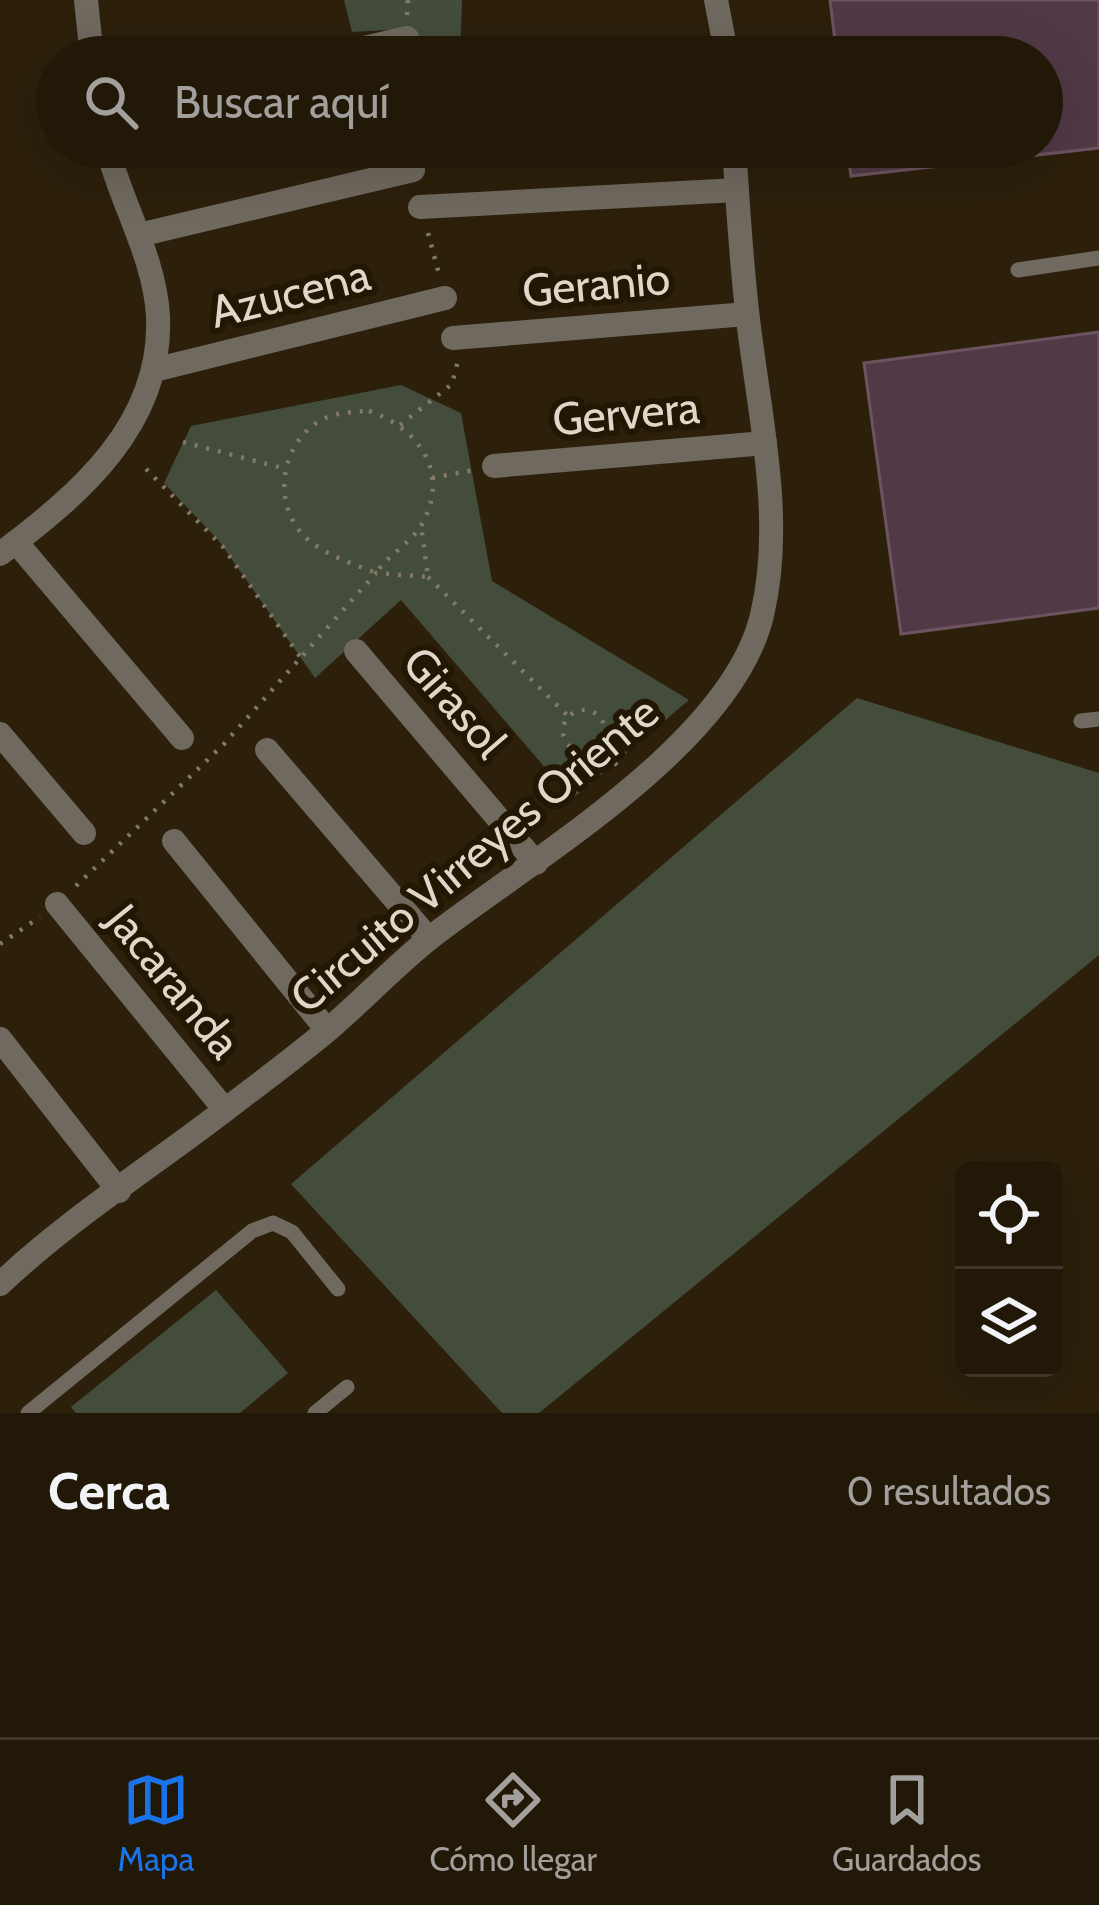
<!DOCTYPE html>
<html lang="es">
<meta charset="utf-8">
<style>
body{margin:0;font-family:Cabin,sans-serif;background:#292112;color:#f1f3f6}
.controls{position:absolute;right:36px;bottom:36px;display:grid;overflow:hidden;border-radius:18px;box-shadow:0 12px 48px #0002}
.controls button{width:108px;height:108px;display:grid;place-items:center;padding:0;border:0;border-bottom:3px solid #3e3729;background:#211808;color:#f1f3f6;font:60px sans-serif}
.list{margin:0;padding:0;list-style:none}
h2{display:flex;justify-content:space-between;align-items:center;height:156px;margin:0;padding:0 48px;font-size:51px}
h2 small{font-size:39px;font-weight:400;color:#a2a09c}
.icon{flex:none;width:66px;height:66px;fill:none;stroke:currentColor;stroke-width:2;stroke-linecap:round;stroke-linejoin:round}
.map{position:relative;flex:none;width:1099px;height:1413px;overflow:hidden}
.search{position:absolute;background:#211808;box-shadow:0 12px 48px #0002;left:36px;right:36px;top:36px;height:132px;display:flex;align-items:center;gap:30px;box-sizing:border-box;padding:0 42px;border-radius:66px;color:#a2a09c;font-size:45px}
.sheet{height:324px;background:#211808}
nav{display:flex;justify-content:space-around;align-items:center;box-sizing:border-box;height:168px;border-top:3px solid #3e3729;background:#211808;font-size:33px;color:#a2a09c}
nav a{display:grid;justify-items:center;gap:6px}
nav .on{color:#1a73e8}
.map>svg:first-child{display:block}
.green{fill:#444d3b}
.building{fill:#513946;stroke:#6d5360;stroke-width:3}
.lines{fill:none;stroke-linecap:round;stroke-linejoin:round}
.path{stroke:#837968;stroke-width:4.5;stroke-dasharray:3 9;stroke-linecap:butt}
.service{stroke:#6f695f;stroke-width:15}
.minor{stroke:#6f695f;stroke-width:24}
.labels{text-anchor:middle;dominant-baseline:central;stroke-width:12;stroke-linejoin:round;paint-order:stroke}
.street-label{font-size:45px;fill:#dfd7ca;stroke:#221703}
</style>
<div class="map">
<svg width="1099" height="1413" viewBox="0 0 1099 1413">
<rect width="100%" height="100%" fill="#2c200b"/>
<g class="green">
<path d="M344,0H462L460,57H386L388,30L352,32Z"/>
<path d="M401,385L461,413L492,581L689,700L572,799L401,600L315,678L219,541L164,483L191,426Z"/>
<path d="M857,698L1099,773V955L539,1413H502L291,1184Z"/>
<path d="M216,1290L288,1373L240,1413H76L71,1407Z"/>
</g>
<g class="building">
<path d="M830,0H1099V148L851,176L847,147H1042V57H837Z"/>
<path d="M1099,332V608L901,634L864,363Z"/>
</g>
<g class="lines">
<g class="path">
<path d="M407,15L408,0"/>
<path d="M428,233L439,274"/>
<path d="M369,411C418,428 451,472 422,524C410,544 389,554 376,573C349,562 313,552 296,526C273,491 285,439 323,419C338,412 353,412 369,411Z"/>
<path d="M400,425L452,384L458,361"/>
<path d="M183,442L286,469"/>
<path d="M146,469L223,547L301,658"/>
<path d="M432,478L474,470"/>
<path d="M428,577L569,717"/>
<circle cx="584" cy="731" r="21"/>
<path d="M597,747L619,767"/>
<path d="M76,886L224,744L376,573L428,577L421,525"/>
<path d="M0,944L40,917"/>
</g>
<g class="service">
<path d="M1018,270L1099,258"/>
<path d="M1081,721L1099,719"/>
<path d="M28,1413L252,1231L273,1223L292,1232L338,1289"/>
<path d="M315,1413L347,1387"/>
</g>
<g class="minor">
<path d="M86,0L92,57"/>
<path d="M716,0L727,57"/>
<path d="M326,57L407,38"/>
<path d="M679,57L726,54"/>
<path d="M420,207L737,190"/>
<path d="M139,235L413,170"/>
<path d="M453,338L747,314"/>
<path d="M154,370L445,298"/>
<path d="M494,466L765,443"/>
<path d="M16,542L182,738"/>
<path d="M0,554C79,495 163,424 158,316C155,258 121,203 107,147"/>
<path d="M356,651L536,863"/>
<path d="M0,734L84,833"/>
<path d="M267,750L429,939"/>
<path d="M174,841L327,1030"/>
<path d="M57,904L225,1110"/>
<path d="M0,1039L119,1191"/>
<path d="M0,1284C70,1218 154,1165 229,1107C263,1081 297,1056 329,1029C364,999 395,966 430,938C530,860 732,744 762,615C785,520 759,414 748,319C741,262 738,204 734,147"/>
</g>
</g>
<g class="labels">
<g class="street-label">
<text transform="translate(596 284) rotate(-5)">Geranio</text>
<text transform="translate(290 293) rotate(-14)">Azucena</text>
<text transform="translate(626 413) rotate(-5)">Gervera</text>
<text transform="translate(455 702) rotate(49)">Girasol</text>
<text transform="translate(474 854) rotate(-40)">Circuito Virreyes Oriente</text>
<text transform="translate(174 981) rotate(51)">Jacaranda</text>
</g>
</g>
</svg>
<div class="controls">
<button><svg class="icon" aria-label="locate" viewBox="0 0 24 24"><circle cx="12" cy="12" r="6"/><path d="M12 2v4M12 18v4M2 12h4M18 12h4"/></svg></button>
<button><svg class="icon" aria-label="layers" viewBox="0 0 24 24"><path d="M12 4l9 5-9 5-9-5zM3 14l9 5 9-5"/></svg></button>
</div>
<div class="search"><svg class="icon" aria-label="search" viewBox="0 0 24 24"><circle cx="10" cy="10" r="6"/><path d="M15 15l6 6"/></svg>Buscar aquí</div>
</div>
<section class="sheet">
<h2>Cerca<small>0 resultados</small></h2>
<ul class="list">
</ul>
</section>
<nav>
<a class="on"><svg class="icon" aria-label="map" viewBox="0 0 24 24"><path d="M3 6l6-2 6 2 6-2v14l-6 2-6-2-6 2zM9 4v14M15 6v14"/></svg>Mapa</a>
<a><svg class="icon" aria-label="directions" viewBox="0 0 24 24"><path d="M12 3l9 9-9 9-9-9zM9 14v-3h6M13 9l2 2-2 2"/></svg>Cómo llegar</a>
<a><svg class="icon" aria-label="saved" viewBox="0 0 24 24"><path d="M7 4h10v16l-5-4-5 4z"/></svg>Guardados</a>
</nav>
